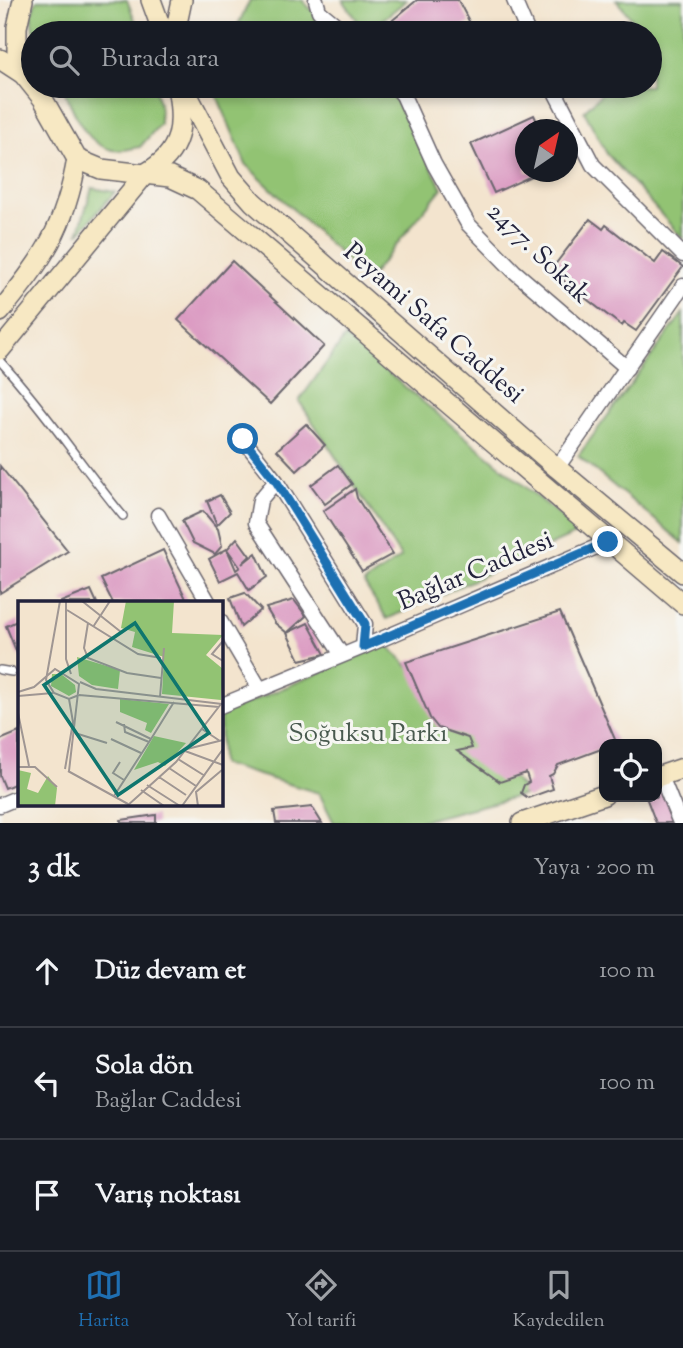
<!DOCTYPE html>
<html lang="tr">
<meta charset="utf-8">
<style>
body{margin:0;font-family:"Sorts Mill Goudy",serif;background:#20242c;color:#f1f3f6}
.controls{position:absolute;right:21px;bottom:21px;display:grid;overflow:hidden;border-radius:14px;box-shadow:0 4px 10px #0003}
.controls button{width:63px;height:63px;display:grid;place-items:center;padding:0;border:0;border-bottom:2px solid #363941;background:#171b24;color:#f1f3f6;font:35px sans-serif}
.compass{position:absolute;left:515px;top:119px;width:63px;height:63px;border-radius:50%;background:#171b24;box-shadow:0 4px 10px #0003;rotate:34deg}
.stop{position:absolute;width:21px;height:21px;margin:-16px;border:5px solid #1f6fb2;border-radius:50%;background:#fff}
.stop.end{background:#1f6fb2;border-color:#fff;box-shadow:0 2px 7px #0008}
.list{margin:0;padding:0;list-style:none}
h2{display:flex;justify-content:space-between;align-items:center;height:91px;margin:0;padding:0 28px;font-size:30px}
h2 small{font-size:23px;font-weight:400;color:#9ea1a6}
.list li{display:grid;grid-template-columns:46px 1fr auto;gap:21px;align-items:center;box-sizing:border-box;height:112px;padding:0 28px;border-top:2px solid #363941}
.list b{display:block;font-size:26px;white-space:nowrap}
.list p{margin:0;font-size:23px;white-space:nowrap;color:#9ea1a6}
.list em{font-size:23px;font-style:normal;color:#9ea1a6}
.icon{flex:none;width:38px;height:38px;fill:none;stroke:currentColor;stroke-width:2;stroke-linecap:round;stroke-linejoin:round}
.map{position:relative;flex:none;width:683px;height:823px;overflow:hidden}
.search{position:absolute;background:#171b24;box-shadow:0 4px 10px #0003;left:21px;right:21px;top:21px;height:77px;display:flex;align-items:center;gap:18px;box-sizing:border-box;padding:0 24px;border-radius:38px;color:#9ea1a6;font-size:26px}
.sheet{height:427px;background:#171b24}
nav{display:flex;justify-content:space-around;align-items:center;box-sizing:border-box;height:98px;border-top:2px solid #363941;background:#171b24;font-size:19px;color:#9ea1a6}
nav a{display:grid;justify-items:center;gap:4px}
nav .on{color:#1f6fb2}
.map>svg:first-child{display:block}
.green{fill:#92c373;stroke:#5a7257;stroke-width:2}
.building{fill:#db9bc2}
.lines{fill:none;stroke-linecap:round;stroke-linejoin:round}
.lane-casing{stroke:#6b666e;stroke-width:10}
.street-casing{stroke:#6b666e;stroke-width:17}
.secondary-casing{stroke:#6b666e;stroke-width:22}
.lane{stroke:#fff;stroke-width:7}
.street{stroke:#fff;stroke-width:14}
.secondary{stroke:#f7e8c3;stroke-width:19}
.route{stroke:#1f6fb2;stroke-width:9}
.labels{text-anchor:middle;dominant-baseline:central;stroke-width:6;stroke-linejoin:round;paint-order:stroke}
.street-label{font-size:26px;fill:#22223b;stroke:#f6f6f2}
.park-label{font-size:26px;fill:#495a4f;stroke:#f6f6f2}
.inset-road{fill:none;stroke:#9f9693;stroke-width:2}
.view{fill:#0f766e;fill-opacity:0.15;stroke:#0f766e;stroke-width:3.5}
.inset-edge{fill:none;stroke:#22223b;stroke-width:3.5}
</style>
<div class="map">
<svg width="683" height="823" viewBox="0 0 683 823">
<rect width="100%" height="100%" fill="#f6f6f2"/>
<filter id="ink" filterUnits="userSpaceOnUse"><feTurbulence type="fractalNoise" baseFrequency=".0143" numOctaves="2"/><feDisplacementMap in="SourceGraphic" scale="14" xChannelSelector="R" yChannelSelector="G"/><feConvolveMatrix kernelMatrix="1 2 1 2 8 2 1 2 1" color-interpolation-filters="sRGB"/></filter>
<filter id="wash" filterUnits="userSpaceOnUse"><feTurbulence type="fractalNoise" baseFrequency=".00686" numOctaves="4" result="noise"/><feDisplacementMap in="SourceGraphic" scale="28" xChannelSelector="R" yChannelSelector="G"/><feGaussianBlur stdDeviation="1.57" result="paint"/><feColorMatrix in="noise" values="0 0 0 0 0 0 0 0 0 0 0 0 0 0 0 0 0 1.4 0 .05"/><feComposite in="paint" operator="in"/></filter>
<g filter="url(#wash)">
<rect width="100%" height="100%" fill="#f3e4ce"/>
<g class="green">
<path d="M37,0H127L140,33H35C30,24 31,9 37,0Z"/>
<path d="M250,0H302L334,33H234Z"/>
<path d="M343,0H407L366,33Z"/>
<path d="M616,0H683V239L607,154L584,111L609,86H650V45L652,43L650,33H644Z"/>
<path d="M62,86H154L160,107V124L140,147C132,148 120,152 112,150C83,143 74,110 62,86Z"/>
<path d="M213,86H384L394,96L442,188L368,280L246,165Z"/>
<path d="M92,188L115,192L78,234Z"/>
<path d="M683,313V543L578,456Z"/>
<path d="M345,337L580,532L387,619L364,583L401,557L299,401Z"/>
<path d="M387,644L528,794L413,823H334L319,793L221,764L220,715Z"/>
</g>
<g id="blocks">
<g class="building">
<path d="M417,0H458L470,23L448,33H377Z"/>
<path d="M534,115L541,130H526V172H540L494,193L471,144Z"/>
<path d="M590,219L603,229L606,225L655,263L663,252L683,267L636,331L624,323L622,326L563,281L567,276L554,266Z"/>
<path d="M232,261L324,346L270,404L178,320Z"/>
<path d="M306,424L325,445L297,471L277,450Z"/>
<path d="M338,465L352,484L325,504L311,485Z"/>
<path d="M0,466L68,551L0,593Z"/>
<path d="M355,489L357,498L393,554L362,571L323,511Z"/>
<path d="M220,495L230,512L217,525L207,501Z"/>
<path d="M203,511L218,529L222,546L215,554L193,543L182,521Z"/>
<path d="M237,538L250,556L242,564L256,553L267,577L249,590L238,572L220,581L209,559L227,549L236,570L240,567L227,549Z"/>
<path d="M163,550L188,603H113L101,579Z"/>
<path d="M91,590L97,603H61V602Z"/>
<path d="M245,593L261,610L241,627L230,598Z"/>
<path d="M294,600L306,616L287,633L308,623L325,654L300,660L287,633L275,623L266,608Z"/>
<path d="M560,612L617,744H604V748L558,765L553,774L549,776L553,789L528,798L521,793L524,785L529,782L526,773L500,782L457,751L472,748L468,738L438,728L430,718L406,662Z"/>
<path d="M19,620V658L6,626Z"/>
<path d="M19,732V782L5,788L0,776V740Z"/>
<path d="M663,786L678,823H656L646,797H657V788Z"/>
<path d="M312,807L322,823H276L274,811Z"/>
<path d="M156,815V823H121V820Z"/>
</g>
</g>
</g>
<g filter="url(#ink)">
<use href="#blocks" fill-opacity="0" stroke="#6b666e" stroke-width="2"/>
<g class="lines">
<g class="lane-casing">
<g id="lane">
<path d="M0,361C45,410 81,465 123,516"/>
<path d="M0,670L12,672"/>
</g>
</g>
<g class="street-casing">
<g id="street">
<path d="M316,0L319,11L346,33"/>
<path d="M514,0L528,33"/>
<path d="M395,86L403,95L434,164L468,224L514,271L627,368"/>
<path d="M552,86L593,165L683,255"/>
<path d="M557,468L683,286"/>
<path d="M276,481L260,500L256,523L342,655"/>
<path d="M158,515L209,603"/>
<path d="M220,621L260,689"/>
<path d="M363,647L608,542"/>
<path d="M220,706L363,647L365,624L276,481L243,439"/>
<path d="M661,776L680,823"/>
<path d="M0,805L19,797"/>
</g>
</g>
<g class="secondary-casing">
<g id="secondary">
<path d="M23,0L17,27V51L23,74L43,99L77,159L101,169L170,177L198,190L683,604"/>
<path d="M151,0L163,33"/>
<path d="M175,33L182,0"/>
<path d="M0,59L23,74"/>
<path d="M183,86L231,177L253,202L557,468L683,573"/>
<path d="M0,312C43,259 65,229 77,159"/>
<path d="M0,350L146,173C183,152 184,124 177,87"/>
<path d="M657,777L683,768"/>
<path d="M522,823L604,795"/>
</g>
</g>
<use href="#lane" class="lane"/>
<use href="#street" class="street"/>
<use href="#secondary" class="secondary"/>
</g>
</g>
<g class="lines" filter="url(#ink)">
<path class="route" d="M243,439L276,481L365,624L363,647L608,542"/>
</g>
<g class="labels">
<g class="street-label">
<text transform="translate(538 254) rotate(44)">2477. Sokak</text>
<text transform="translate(433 324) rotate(41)">Peyami Safa Caddesi</text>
<text transform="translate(476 572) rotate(-23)">Bağlar Caddesi</text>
</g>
<g class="park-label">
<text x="368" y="734">Soğuksu Parkı</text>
</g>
</g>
<g transform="translate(18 601)">
<rect width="205" height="205" fill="#f3e4ce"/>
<path d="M108,0H156L154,32L205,34L188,54L205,68L203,99L144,93L146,56L114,46L117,31L103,27ZM59,56L102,69L100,88L74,84L61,75ZM34,73H43L57,84L58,91L51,95L33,85ZM102,98L151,103L133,132L127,129L129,122L102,111ZM136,135L168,142L147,165L140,161L116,169ZM0,169L13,172L9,188L20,192L30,175L39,187L37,205H0Z" fill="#92c373"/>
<path class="inset-road" d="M42,0L28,79L36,92L51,98L61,94M48,0V58L53,73M64,0L103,31M49,9L120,53L143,57M70,22L66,47L70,57L109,72L143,77M75,26L92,0M205,40L194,53L205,60M62,81L78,88L204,103M0,91L16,86L37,68L61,83L51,170M61,94L201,106M0,95L35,92M142,96L146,47M0,112L11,165M106,123L107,131L131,141M184,128L202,140M57,132L89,142M93,138L123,152M133,138L156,101M169,148L205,139M167,150L205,164M160,158L187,175M102,161L95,172L106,179M0,166H17L39,186M151,167L178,185M47,168L55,121L51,98M50,170L110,203M141,176L168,194M129,184L162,205M123,189L146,205M96,195L133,138L98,121M109,205L158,161L203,103M164,205L205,148M180,205L178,191L204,169"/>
<path class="view" d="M117,22L191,132L100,194L26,84Z"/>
<rect width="205" height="205" class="inset-edge"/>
</g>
</svg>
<div class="controls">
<button><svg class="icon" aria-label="locate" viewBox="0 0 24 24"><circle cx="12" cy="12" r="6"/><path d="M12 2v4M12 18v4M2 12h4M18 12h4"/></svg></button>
</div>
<svg class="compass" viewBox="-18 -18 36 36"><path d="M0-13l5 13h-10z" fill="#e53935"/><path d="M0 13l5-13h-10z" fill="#9ea1a6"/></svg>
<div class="stop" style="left:243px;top:439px"></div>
<div class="stop end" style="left:608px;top:542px"></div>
<div class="search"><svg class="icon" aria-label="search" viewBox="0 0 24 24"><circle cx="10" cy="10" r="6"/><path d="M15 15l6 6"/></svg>Burada ara</div>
</div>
<section class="sheet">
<h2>3 dk<small>Yaya · 200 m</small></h2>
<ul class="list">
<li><svg class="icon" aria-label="ahead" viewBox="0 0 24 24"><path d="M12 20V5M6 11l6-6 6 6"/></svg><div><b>Düz devam et</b></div><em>100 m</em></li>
<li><svg class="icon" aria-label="left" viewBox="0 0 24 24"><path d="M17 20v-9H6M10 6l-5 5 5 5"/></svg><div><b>Sola dön</b><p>Bağlar Caddesi</p></div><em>100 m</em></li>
<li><svg class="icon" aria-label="arrive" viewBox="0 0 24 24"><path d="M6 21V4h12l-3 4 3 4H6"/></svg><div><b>Varış noktası</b></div></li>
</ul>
</section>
<nav>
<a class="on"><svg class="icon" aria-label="map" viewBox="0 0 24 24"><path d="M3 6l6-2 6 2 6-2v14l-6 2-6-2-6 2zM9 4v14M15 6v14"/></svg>Harita</a>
<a><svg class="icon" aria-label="directions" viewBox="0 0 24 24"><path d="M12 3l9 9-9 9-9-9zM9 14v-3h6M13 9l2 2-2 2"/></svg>Yol tarifi</a>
<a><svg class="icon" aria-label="saved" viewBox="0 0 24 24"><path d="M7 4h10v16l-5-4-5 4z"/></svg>Kaydedilen</a>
</nav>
